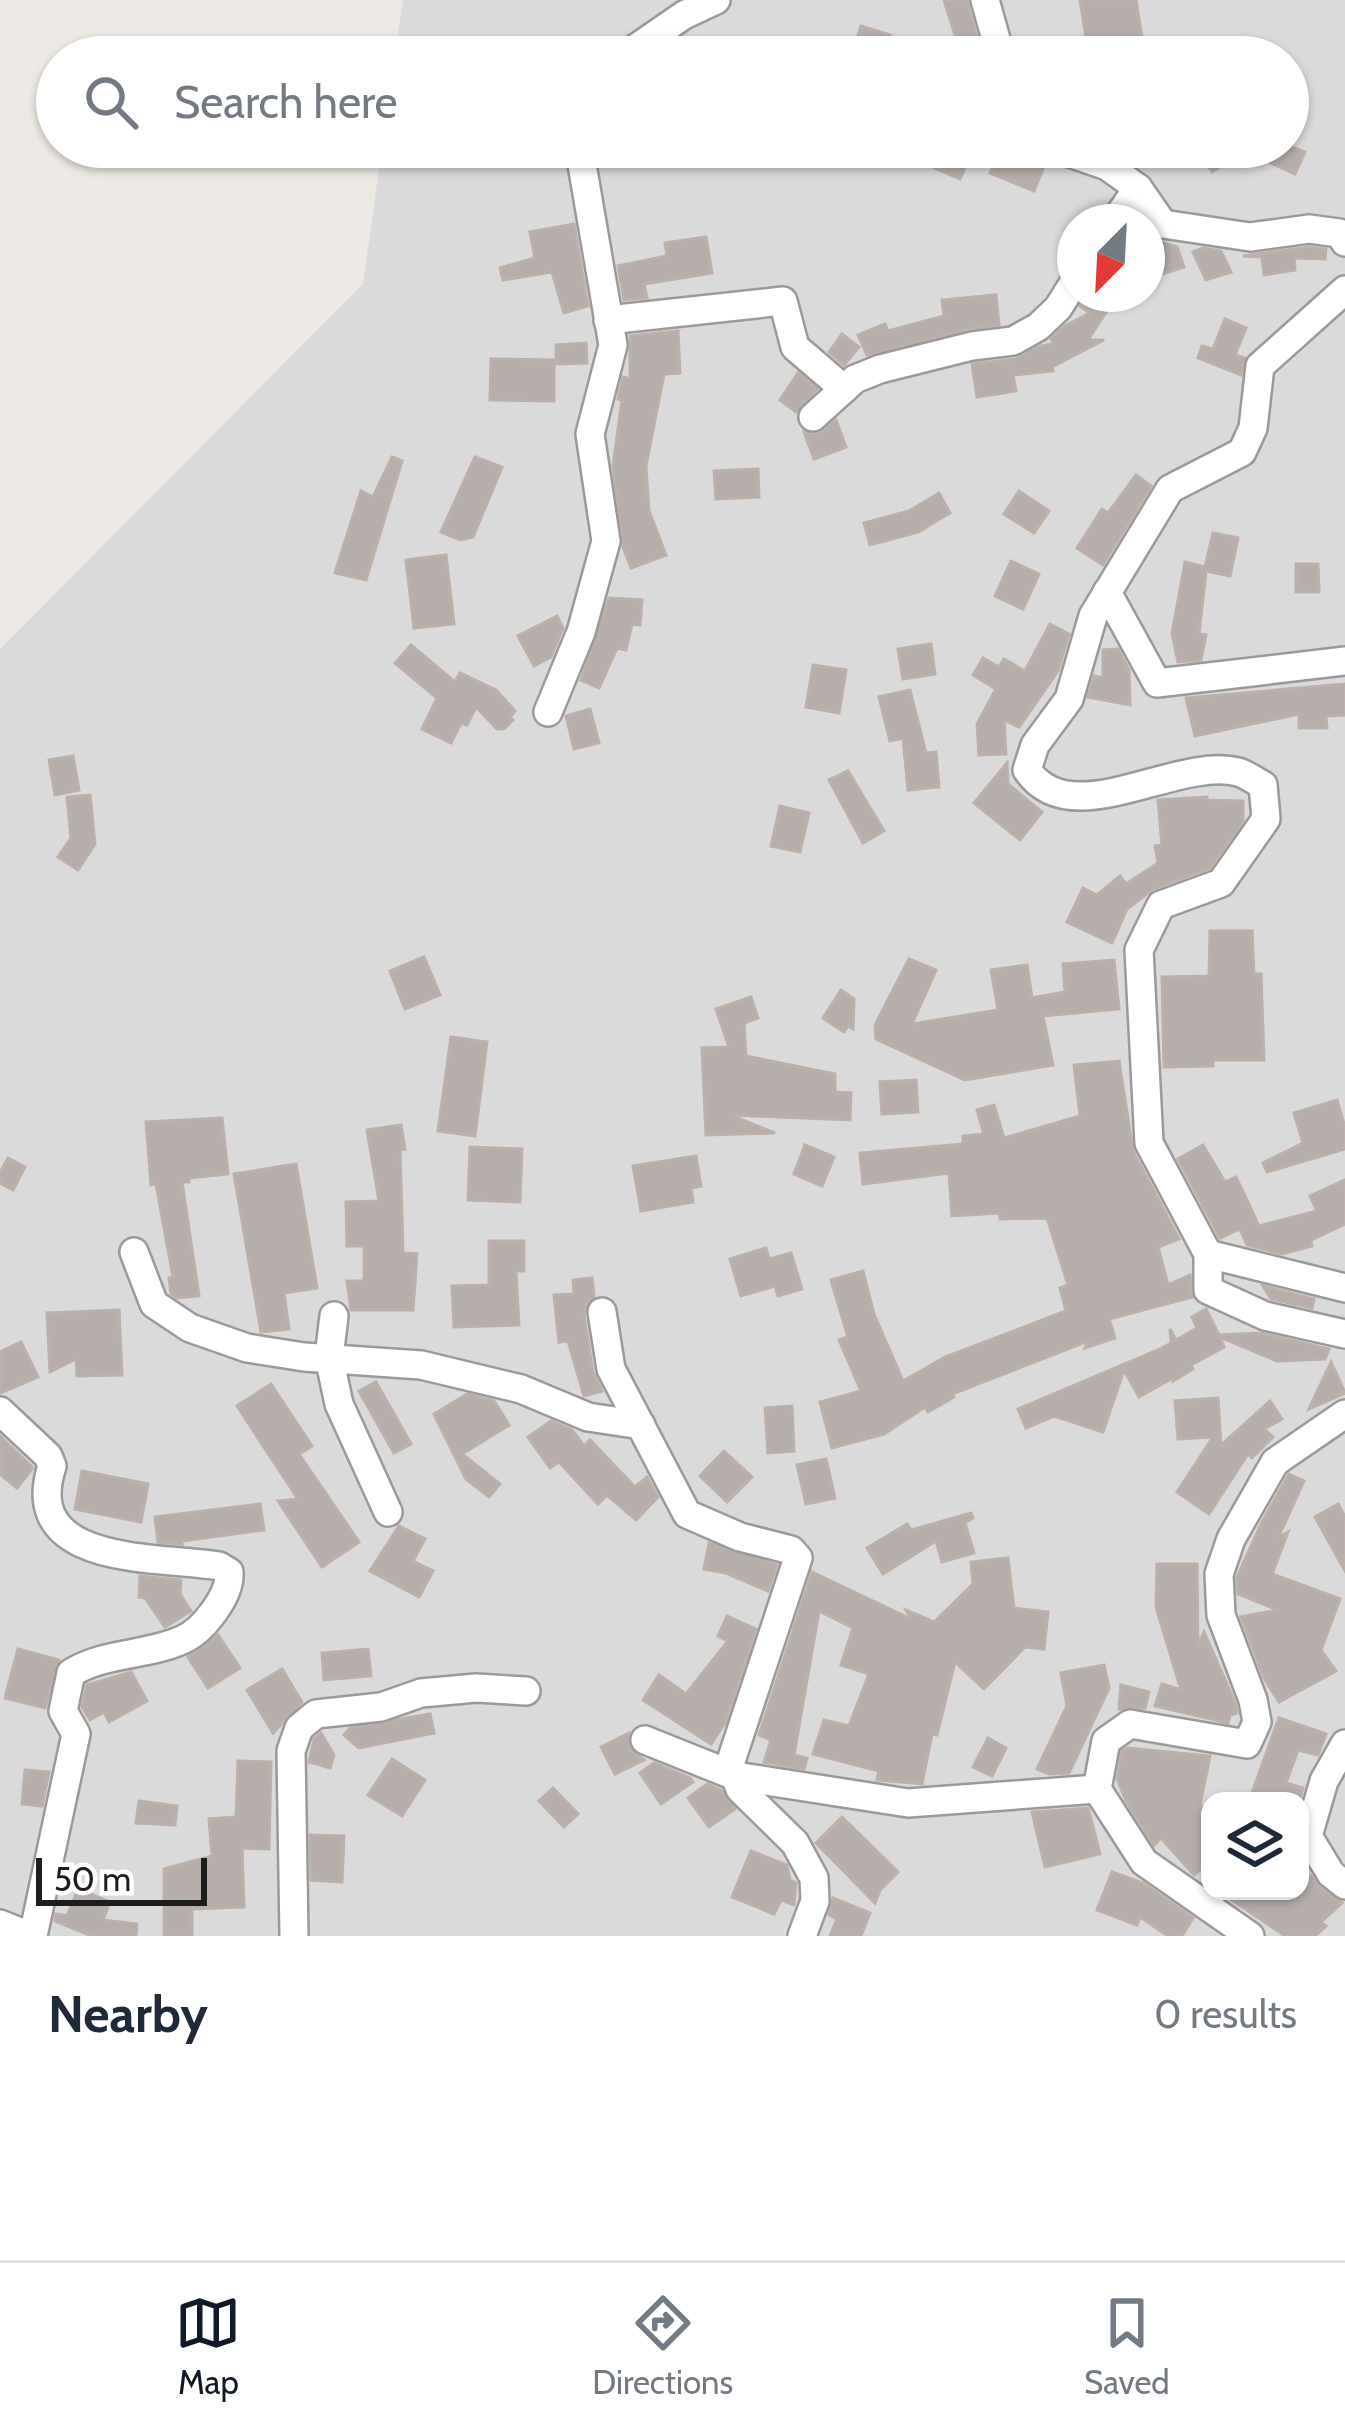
<!DOCTYPE html>
<style>
body{margin:0;font-family:Cabin,sans-serif;background:#f2f2f3;color:#1f2937}
.controls{position:absolute;right:36px;bottom:36px;display:grid;overflow:hidden;border-radius:24px;box-shadow:0 3px 9px #0004}
.controls button{width:108px;height:108px;display:grid;place-items:center;padding:0;border:0;border-bottom:3px solid #e0e1e3;background:#fff;color:#1f2937;font:60px sans-serif}
.compass{position:absolute;left:1057px;top:204px;width:108px;height:108px;border-radius:50%;background:#fff;box-shadow:0 3px 9px #0004;rotate:204deg}
.scale{position:absolute;left:36px;bottom:30px;width:171px;box-sizing:border-box;padding-left:12px;border:6px solid #1d1d1d;border-top:0;font-size:33px;line-height:42px;white-space:nowrap;color:#1d1d1d;-webkit-text-stroke:9px #fff;paint-order:stroke}
.list{margin:0;padding:0;list-style:none}
h2{display:flex;justify-content:space-between;align-items:center;height:156px;margin:0;padding:0 48px;font-size:51px}
h2 small{font-size:39px;font-weight:400;color:#747a83}
.icon{flex:none;width:66px;height:66px;fill:none;stroke:currentColor;stroke-width:2;stroke-linecap:round;stroke-linejoin:round}
.map{position:relative;flex:none;width:1345px;height:1936px;overflow:hidden}
.search{position:absolute;background:#fff;box-shadow:0 3px 9px #0004;left:36px;right:36px;top:36px;height:132px;display:flex;align-items:center;gap:30px;box-sizing:border-box;padding:0 42px;border-radius:66px;color:#747a83;font-size:45px}
.sheet{height:324px;background:#fff}
nav{display:flex;justify-content:space-around;align-items:center;box-sizing:border-box;height:168px;border-top:3px solid #e0e1e3;background:#fff;font-size:33px;color:#747a83}
nav a{display:grid;justify-items:center;gap:6px}
nav .on{color:#111827}
.map>svg:first-child{display:block}
.residential{fill:#dbdada;fill-rule:evenodd}
.building{fill:#b6aeab;stroke:#bdafa9;stroke-width:3}
.lines{fill:none;stroke-linecap:round;stroke-linejoin:round}
.street-casing{stroke:#9a9a9a;stroke-width:32}
.street{stroke:#fff;stroke-width:27}
</style>
<div class="map">
<svg width="1345" height="1936" viewBox="0 0 1345 1936">
<rect width="100%" height="100%" fill="#ede9e4"/>
<path class="residential" d="M403,0H1345V1936H0V649L363,284L382,147H1288V57H395ZM1075,222H1147V294H1075ZM1210,1801H1300V1891H1210Z"/>
<g class="building">
<path d="M944,0H967L982,57H962Z"/>
<path d="M1080,0H1136L1145,57H1089Z"/>
<path d="M861,26L890,35L883,57L853,52Z"/>
<path d="M887,147H928L967,163L960,179Z"/>
<path d="M1015,147L1035,151L1045,164L1034,191L990,173L1000,150L1012,155Z"/>
<path d="M1214,147H1292L1305,152L1295,174L1245,151L1212,172L1201,155Z"/>
<path d="M574,224L588,306L564,313L552,272L503,280L500,268L535,258L530,232Z"/>
<path d="M1147,233L1154,240L1177,247L1184,267L1159,275Z"/>
<path d="M706,237L712,273L644,284L647,298L624,300L618,266L667,256L665,243Z"/>
<path d="M1309,247L1326,249L1325,259L1294,258L1295,270L1264,275L1262,257L1243,256Z"/>
<path d="M1203,248L1221,251L1231,272L1206,280L1193,252Z"/>
<path d="M1088,294H1118L1088,340H1104L1052,367L1053,371L1013,375L1016,391L977,397L972,364L1016,359L1041,346L1054,344L1051,339L1065,326L1090,313L1080,306Z"/>
<path d="M996,295L999,325L968,329L867,355L858,335L885,324L888,331L944,316L942,300Z"/>
<path d="M1225,319L1246,328L1235,355L1245,358L1241,375L1198,358L1202,346L1213,349Z"/>
<path d="M678,331L680,373L664,374L646,466L649,511L666,555L631,568L623,547L613,466L622,400L618,399L623,377L630,379V336Z"/>
<path d="M842,334L859,347L844,365L829,352Z"/>
<path d="M586,343L587,363L556,364V345Z"/>
<path d="M491,359L554,360V401L490,400Z"/>
<path d="M798,373L817,389L796,412L780,400Z"/>
<path d="M836,420L846,447L814,459L804,432L818,434Z"/>
<path d="M392,457L402,461L366,580L335,573L361,491L373,497Z"/>
<path d="M475,457L502,467L473,537L460,540L441,532Z"/>
<path d="M758,469L759,497L716,499L714,471Z"/>
<path d="M1136,475L1151,486L1103,565L1077,548L1102,509L1108,513Z"/>
<path d="M1019,491L1049,511L1034,533L1004,514Z"/>
<path d="M939,493L950,513L918,532L870,545L864,523L909,511Z"/>
<path d="M1213,533L1238,538L1230,576L1206,571L1199,634L1206,635L1201,660L1178,662L1172,634L1185,562L1205,567Z"/>
<path d="M446,555L454,624L414,628L406,560Z"/>
<path d="M1011,561L1039,574L1023,609L995,596Z"/>
<path d="M1296,564H1318L1319,592H1296Z"/>
<path d="M609,598L642,600L640,625L632,624L626,650L617,648L599,688L581,680Z"/>
<path d="M557,616L563,628L551,657L534,666L518,636Z"/>
<path d="M1050,624L1069,634L1058,671L1019,727L1004,720L1006,754L979,755L977,724L996,689L973,675L983,658L999,667L1004,659L1025,671Z"/>
<path d="M931,644L935,674L903,679L898,649Z"/>
<path d="M411,645L455,682L460,673L496,690L515,711L510,717L513,720L504,729H497L476,707L467,725L461,723L451,743L422,729L437,698L395,663Z"/>
<path d="M1118,649L1129,670L1130,705L1088,697L1094,676L1103,678V650Z"/>
<path d="M813,665L846,670L839,713L806,707Z"/>
<path d="M1345,684V715L1326,716L1327,728H1299V714L1195,736L1186,698Z"/>
<path d="M910,690L926,753L936,752L939,787L908,790L903,738L890,741L879,697Z"/>
<path d="M590,709L599,743L574,749L566,716Z"/>
<path d="M73,756L79,790L55,795L49,760Z"/>
<path d="M1007,763L1008,784L1042,812L1020,840L974,803Z"/>
<path d="M848,771L884,831L863,843L829,780Z"/>
<path d="M90,795L95,844L78,870L58,857L71,838L67,797Z"/>
<path d="M1207,797V800L1243,801V821L1210,868L1153,889L1127,909L1112,943L1067,922L1083,888L1097,895L1120,876L1126,884L1158,863L1155,846L1162,845L1158,800Z"/>
<path d="M780,806L809,813L800,852L771,846Z"/>
<path d="M1210,931H1252L1254,974H1261L1264,1060H1213V1066L1164,1067L1162,977L1209,976Z"/>
<path d="M424,957L440,995L405,1009L390,971Z"/>
<path d="M909,959L936,970L912,1024L998,1010L991,970L1027,965L1032,998L1065,992L1063,964L1114,960L1119,1009L1043,1016L1053,1065L965,1080L876,1039L875,1025Z"/>
<path d="M841,990L854,999L853,1029L848,1026L844,1032L823,1018Z"/>
<path d="M751,997L758,1018L744,1023L746,1056L835,1074V1092L851,1093L850,1120L730,1115L775,1133L706,1135L702,1048L729,1047L716,1009Z"/>
<path d="M451,1037L487,1042L475,1136L438,1131Z"/>
<path d="M1119,1061L1133,1151L1179,1239L1158,1247L1168,1285L1190,1275L1192,1297L1109,1319L1115,1338L1085,1348L1088,1341L952,1394L954,1397L928,1412L925,1407L884,1434L832,1448L820,1402L861,1391L839,1340L848,1337L831,1280L863,1271L874,1314L903,1381L945,1357L1066,1311L1060,1288L1068,1285L1047,1218L1000,1219V1213L952,1216L949,1173L863,1184L860,1153L963,1144V1136L984,1134L977,1110L994,1105L1004,1138L1080,1116L1074,1065Z"/>
<path d="M916,1080L918,1112L882,1114L880,1082Z"/>
<path d="M1337,1100L1345,1127V1149L1267,1172L1263,1163L1303,1143L1294,1113Z"/>
<path d="M222,1118L228,1174L189,1178V1182H182L199,1296L177,1298L171,1294L169,1278L173,1277L156,1184L151,1185L146,1122Z"/>
<path d="M401,1125L405,1149L400,1150L403,1253L417,1254L413,1310H351L347,1281H364V1246H347L346,1202L379,1201L367,1130Z"/>
<path d="M805,1145L834,1157L822,1186L794,1174Z"/>
<path d="M1203,1145L1225,1182L1236,1177L1259,1226L1317,1211L1310,1196L1345,1180V1224L1311,1240L1312,1246L1282,1254L1247,1245L1240,1229L1220,1238L1178,1159Z"/>
<path d="M470,1147L522,1149L520,1202L468,1200Z"/>
<path d="M696,1156L701,1186L691,1188L693,1202L641,1211L633,1166Z"/>
<path d="M8,1158L25,1167L13,1190L0,1183V1173Z"/>
<path d="M296,1164L317,1288L284,1293L289,1329L261,1332L234,1174Z"/>
<path d="M489,1241H524V1271H516L519,1325L454,1327L452,1286L489,1285Z"/>
<path d="M766,1248L769,1259L791,1253L802,1289L778,1296L775,1286L741,1296L730,1259Z"/>
<path d="M592,1278L594,1297L586,1305L584,1315L593,1372L602,1391L584,1396L568,1341L559,1342L554,1295L574,1294L573,1280Z"/>
<path d="M1263,1286L1314,1299L1312,1308L1271,1299Z"/>
<path d="M1206,1309L1219,1335L1261,1333L1329,1349L1325,1359L1277,1361L1220,1337L1224,1347L1191,1365L1193,1369L1173,1381V1378L1139,1397L1124,1370L1103,1432L1054,1416L1026,1428L1018,1409L1158,1350L1171,1343L1170,1329L1176,1340L1197,1328L1192,1317Z"/>
<path d="M119,1310L122,1375L77,1376L76,1359L50,1372L47,1313Z"/>
<path d="M21,1342L38,1377L0,1393V1352Z"/>
<path d="M1331,1362L1345,1393L1309,1409Z"/>
<path d="M376,1382L411,1444L394,1453L359,1391Z"/>
<path d="M271,1384L312,1446L299,1454L359,1542L322,1567L278,1501L298,1499L237,1406Z"/>
<path d="M467,1394L494,1401L509,1425L462,1454L500,1484L489,1497L466,1479L434,1414Z"/>
<path d="M1218,1398L1221,1445L1270,1401L1282,1419L1264,1429L1273,1437L1252,1458L1248,1454L1209,1514L1177,1492L1213,1437L1178,1439L1175,1401Z"/>
<path d="M792,1406L794,1451L768,1453L765,1408Z"/>
<path d="M551,1421L572,1430L584,1446L590,1440L635,1487L647,1477L658,1497L636,1520L607,1495L598,1504L559,1462L550,1468L528,1437Z"/>
<path d="M0,1436L33,1468L17,1488L0,1474Z"/>
<path d="M724,1451L752,1477L727,1502L700,1476Z"/>
<path d="M826,1459L835,1498L806,1504L797,1465Z"/>
<path d="M82,1471L148,1484L141,1522L75,1509Z"/>
<path d="M1289,1474L1304,1481L1278,1538L1288,1532L1272,1574L1340,1599L1321,1650L1336,1671L1279,1702L1264,1678L1241,1617L1278,1610L1238,1594L1237,1577L1261,1524Z"/>
<path d="M260,1504L264,1530L182,1541V1544L158,1542L155,1517Z"/>
<path d="M1338,1504L1345,1517V1571L1315,1517Z"/>
<path d="M971,1513L973,1518L965,1523L974,1553L942,1562L936,1541L883,1574L867,1548L907,1524L911,1530Z"/>
<path d="M399,1526L425,1539L413,1561L433,1571L419,1597L370,1571Z"/>
<path d="M709,1543L777,1565L768,1591L726,1573L704,1569Z"/>
<path d="M1008,1558L1014,1608L1048,1612L1044,1649L1025,1647L984,1689L955,1662L937,1735L932,1734L922,1784L877,1780L879,1771L813,1754L824,1720L849,1726L869,1674L841,1665L853,1628L819,1611L794,1755L807,1758L804,1769L764,1762L771,1740L759,1735L812,1572L911,1619L906,1610L934,1622L973,1584L971,1562Z"/>
<path d="M1157,1564H1197L1198,1646L1204,1632L1236,1705L1237,1713L1230,1715L1228,1723L1155,1706L1162,1684L1181,1690L1156,1607Z"/>
<path d="M140,1576L181,1580L180,1594L191,1611L165,1627L145,1598L139,1597Z"/>
<path d="M727,1616L756,1629L725,1723L711,1744L643,1700L659,1675L686,1694L728,1641L718,1636Z"/>
<path d="M218,1635L240,1668L208,1688L188,1657Z"/>
<path d="M18,1649L59,1660L45,1708L5,1698Z"/>
<path d="M368,1649L371,1676L324,1680L322,1653Z"/>
<path d="M1104,1665L1109,1688L1069,1773L1049,1774L1037,1769L1067,1706L1061,1673Z"/>
<path d="M282,1669L302,1702L273,1733L247,1690Z"/>
<path d="M131,1672L147,1701L109,1722L104,1712L90,1720L82,1707L87,1685Z"/>
<path d="M1121,1685L1149,1692L1145,1708L1119,1709Z"/>
<path d="M430,1714L434,1733L359,1748L344,1735L350,1728Z"/>
<path d="M1279,1718L1326,1734L1318,1755L1298,1750L1286,1783L1303,1788L1299,1801H1249Z"/>
<path d="M321,1733L334,1755L330,1768L309,1762L314,1739Z"/>
<path d="M629,1733L630,1750L644,1760L615,1774L601,1747Z"/>
<path d="M988,1738L1006,1748L992,1776L973,1767Z"/>
<path d="M1127,1748L1210,1756L1200,1805L1210,1816V1862L1194,1875L1161,1838L1154,1845L1126,1801L1117,1778L1122,1751Z"/>
<path d="M392,1759L425,1780L402,1816L368,1795Z"/>
<path d="M238,1761L271,1762L269,1849L242,1848L244,1907L192,1909V1936H164V1869L212,1856L209,1819L236,1817Z"/>
<path d="M654,1763L690,1778L693,1782L661,1804L640,1773Z"/>
<path d="M25,1770L49,1772L42,1806L22,1804Z"/>
<path d="M707,1784L721,1790L735,1809L709,1827L688,1798Z"/>
<path d="M553,1788L578,1814L564,1827L539,1801Z"/>
<path d="M139,1801L177,1806L175,1825L136,1823Z"/>
<path d="M1088,1808L1100,1854L1045,1867L1032,1812Z"/>
<path d="M842,1817L898,1872L880,1890L875,1903L816,1843Z"/>
<path d="M310,1835L344,1836L342,1882L311,1880Z"/>
<path d="M751,1851L787,1865L790,1880L796,1883L794,1905L781,1900L774,1914L732,1897Z"/>
<path d="M1112,1872L1143,1883L1193,1918L1182,1936H1168L1140,1917L1137,1925L1097,1910Z"/>
<path d="M1311,1876L1320,1888L1342,1903L1321,1922L1326,1926L1315,1936H1285L1219,1891H1300Z"/>
<path d="M78,1889L110,1902L103,1920L137,1924L136,1936H92L55,1921L56,1914L67,1916Z"/>
<path d="M833,1898L870,1913L861,1936H830L837,1919L829,1915Z"/>
</g>
<g class="lines">
<g class="street-casing">
<g id="street">
<path d="M985,0L1001,57"/>
<path d="M623,57L684,15L716,0"/>
<path d="M1052,147L1107,166L1138,188L1163,224L1250,237L1309,229L1339,233L1345,242"/>
<path d="M1114,222L1138,188"/>
<path d="M1345,290L1260,366L1253,428L1242,452L1170,489L1093,616L1069,699L1035,745L1027,770C1071,835 1176,756 1238,772C1246,774 1255,781 1263,785L1266,819L1221,883L1161,905L1139,950L1149,1143L1208,1254V1290L1265,1316L1345,1334"/>
<path d="M608,320L783,301L795,347L844,389"/>
<path d="M813,417L855,379L880,369L972,346L1013,341L1038,327L1058,308L1075,281"/>
<path d="M1107,592L1157,683L1345,661"/>
<path d="M548,712L581,632L606,541L590,434L613,345L579,147"/>
<path d="M134,1252L154,1304L190,1328L247,1348L304,1357L421,1365L521,1389L588,1417L641,1425"/>
<path d="M1208,1254L1345,1288"/>
<path d="M602,1312L611,1369L687,1514L740,1537L791,1550L798,1558L730,1764L740,1789L795,1843L814,1878L815,1901L802,1936"/>
<path d="M334,1316L329,1357L339,1404L388,1512"/>
<path d="M0,1411L48,1456L52,1466C19,1567 159,1556 219,1566L229,1572C231,1595 203,1631 182,1640C146,1656 105,1652 71,1673L63,1711L76,1734L33,1936"/>
<path d="M645,1740L735,1776L908,1803L1097,1789"/>
<path d="M1345,1744L1324,1781L1308,1836L1331,1874L1345,1885"/>
<path d="M0,1924L30,1936"/>
<path d="M294,1936L291,1751L299,1728L316,1714L381,1707L421,1693L476,1688L526,1691"/>
<path d="M1250,1936L1144,1862L1097,1789L1106,1741L1130,1724L1247,1744L1257,1722L1253,1700L1221,1615L1219,1574L1231,1539L1275,1462L1345,1414"/>
</g>
</g>
<use href="#street" class="street"/>
</g>
</svg>
<div class="controls">
<button><svg class="icon" aria-label="layers" viewBox="0 0 24 24"><path d="M12 4l9 5-9 5-9-5zM3 14l9 5 9-5"/></svg></button>
</div>
<svg class="compass" viewBox="-18 -18 36 36"><path d="M0-13l5 13h-10z" fill="#e53935"/><path d="M0 13l5-13h-10z" fill="#747a83"/></svg>
<div class="scale">50 m</div>
<div class="search"><svg class="icon" aria-label="search" viewBox="0 0 24 24"><circle cx="10" cy="10" r="6"/><path d="M15 15l6 6"/></svg>Search here</div>
</div>
<section class="sheet">
<h2>Nearby<small>0 results</small></h2>
<ul class="list">
</ul>
</section>
<nav>
<a class="on"><svg class="icon" aria-label="map" viewBox="0 0 24 24"><path d="M3 6l6-2 6 2 6-2v14l-6 2-6-2-6 2zM9 4v14M15 6v14"/></svg>Map</a>
<a><svg class="icon" aria-label="directions" viewBox="0 0 24 24"><path d="M12 3l9 9-9 9-9-9zM9 14v-3h6M13 9l2 2-2 2"/></svg>Directions</a>
<a><svg class="icon" aria-label="saved" viewBox="0 0 24 24"><path d="M7 4h10v16l-5-4-5 4z"/></svg>Saved</a>
</nav>
